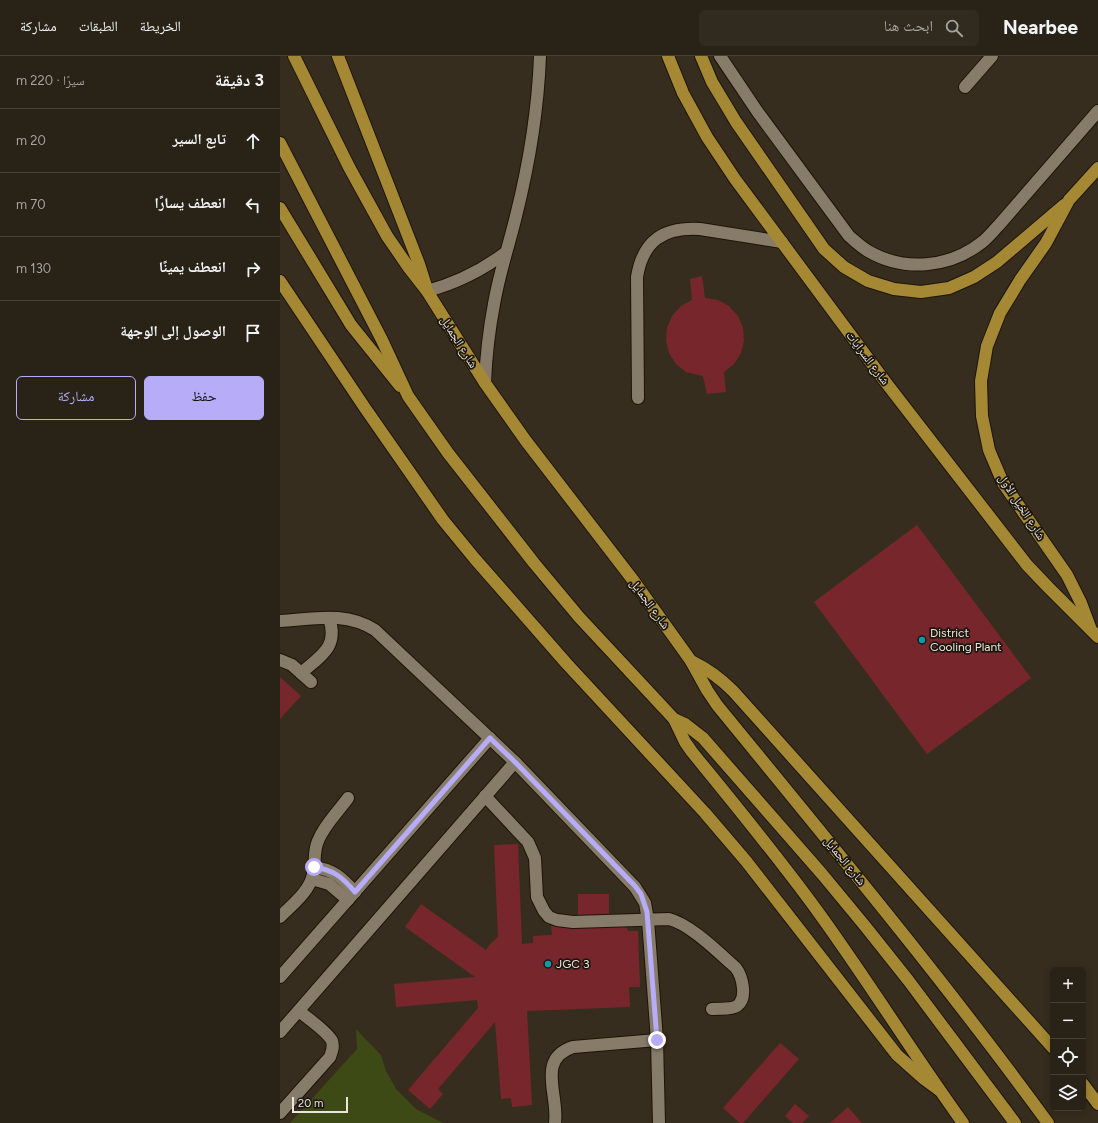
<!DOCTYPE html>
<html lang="ar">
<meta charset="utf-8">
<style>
body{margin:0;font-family:Figtree,"Noto Naskh Arabic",sans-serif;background:#312a1f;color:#f1f3f6;direction:rtl}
.controls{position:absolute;right:12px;bottom:12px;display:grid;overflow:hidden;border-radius:6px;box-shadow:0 2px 10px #0003}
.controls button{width:36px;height:36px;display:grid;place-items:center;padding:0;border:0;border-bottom:1px solid #453f35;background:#292216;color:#f1f3f6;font:20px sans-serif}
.scale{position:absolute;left:12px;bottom:10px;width:56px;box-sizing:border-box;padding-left:4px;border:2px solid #ebe5db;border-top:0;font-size:11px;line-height:14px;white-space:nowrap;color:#ebe5db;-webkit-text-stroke:3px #1b160f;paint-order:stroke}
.stop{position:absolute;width:12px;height:12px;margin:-9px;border:3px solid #b6acf8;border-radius:50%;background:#fff}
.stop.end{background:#b6acf8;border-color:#fff;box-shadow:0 1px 4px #0008}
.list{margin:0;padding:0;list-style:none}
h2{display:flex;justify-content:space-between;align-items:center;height:52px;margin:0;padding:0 16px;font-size:17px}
h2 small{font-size:13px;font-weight:400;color:#a5a4a1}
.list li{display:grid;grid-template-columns:26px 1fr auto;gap:12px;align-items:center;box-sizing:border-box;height:64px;padding:0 16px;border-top:1px solid #453f35}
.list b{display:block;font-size:15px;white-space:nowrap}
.list em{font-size:13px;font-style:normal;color:#a5a4a1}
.actions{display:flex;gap:8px;padding:12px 16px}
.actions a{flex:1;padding:9px 0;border:1px solid #b6acf8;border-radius:6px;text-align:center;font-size:14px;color:#b6acf8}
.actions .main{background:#b6acf8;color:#111}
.icon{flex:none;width:22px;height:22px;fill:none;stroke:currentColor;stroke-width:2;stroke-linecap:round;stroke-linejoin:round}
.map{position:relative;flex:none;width:818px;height:1067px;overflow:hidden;direction:ltr}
header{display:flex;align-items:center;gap:24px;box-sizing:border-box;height:56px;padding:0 20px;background:#292216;border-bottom:1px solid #453f35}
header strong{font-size:19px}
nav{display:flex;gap:22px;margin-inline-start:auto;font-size:14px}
.search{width:280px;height:36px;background:#312a1f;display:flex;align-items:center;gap:10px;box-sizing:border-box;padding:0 14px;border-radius:6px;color:#a5a4a1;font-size:15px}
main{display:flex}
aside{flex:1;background:#292216}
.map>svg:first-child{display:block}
.green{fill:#3d4a15}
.building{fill:#77272c}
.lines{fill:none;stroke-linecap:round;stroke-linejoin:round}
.minor-casing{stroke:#1e1507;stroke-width:14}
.major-casing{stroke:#1e1507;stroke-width:14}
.minor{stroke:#877c6a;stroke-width:12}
.major{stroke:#a48833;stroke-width:12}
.route{stroke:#b6acf8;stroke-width:5}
.culture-dot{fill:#0f9aa8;stroke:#1b160f;stroke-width:1.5}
.labels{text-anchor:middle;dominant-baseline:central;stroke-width:3.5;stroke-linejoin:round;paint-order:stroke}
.street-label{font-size:12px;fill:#ebe5db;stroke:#1b160f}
.poi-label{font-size:12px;fill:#ebe5db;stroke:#1b160f;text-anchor:start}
</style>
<header>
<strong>Nearbee</strong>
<div class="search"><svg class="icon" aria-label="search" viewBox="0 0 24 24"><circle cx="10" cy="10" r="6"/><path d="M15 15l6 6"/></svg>ابحث هنا</div>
<nav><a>الخريطة</a><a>الطبقات</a><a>مشاركة</a></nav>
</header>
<main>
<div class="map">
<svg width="818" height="1067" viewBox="0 0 818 1067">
<rect width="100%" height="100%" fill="#372d1e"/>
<path class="green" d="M76,973L101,999L106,1015L116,1033L136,1053L163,1067H10L77,993Z"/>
<g class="building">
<path d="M422,220L425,242L438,244L449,250L458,260L463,272L464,285L461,297L454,308L444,316L446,336L427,338L423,320L406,316L396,308L389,297L386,285L387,272L392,260L401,250L412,244L410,223Z"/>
<path d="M637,469L751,622L647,698L534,546Z"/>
<path d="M0,621L21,640L0,663Z"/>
<path d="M238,788L242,888L253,887V880L272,879L271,870L345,868L348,875H358L360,931H349L350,951L247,955L252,1049L232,1051L231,1042L221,1043L215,966L158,1033L163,1038L150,1053L128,1034L198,952L197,944L116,951L114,928L195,921L125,871L141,848L206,894L210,888L218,881L214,789Z"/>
<rect x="298" y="838" width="31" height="22"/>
<path d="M500,987L519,1003L463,1067H460L443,1052Z"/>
<path d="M515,1048L529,1060L522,1067H513L505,1060Z"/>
<path d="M568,1051L582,1067H550Z"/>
</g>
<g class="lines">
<g class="minor-casing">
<g id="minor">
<path d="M440,0L477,55L569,180C575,185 581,191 588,195C624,216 669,212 701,187C708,182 713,175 719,169L818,55"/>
<path d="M685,31L712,0"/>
<path d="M147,235C177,227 201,215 225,197"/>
<path d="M205,327C206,301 209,274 214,248C219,218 229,189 236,160C249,108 258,54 260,0"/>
<path d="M358,342L357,221C363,184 384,171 420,173L502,186"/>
<path d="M0,565C34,563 65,555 95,574L235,706L355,831L365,847L368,864L377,984L379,1067"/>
<path d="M0,604L12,609L31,626"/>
<path d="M21,617C41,600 59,591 49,562"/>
<path d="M205,740L248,786L255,802L257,841L264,855L269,861L277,864L293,866L389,863C410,868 439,897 456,912C462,920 468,942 457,950C451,954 440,952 432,953"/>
<path d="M34,811C54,814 61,821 75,836"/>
<path d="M32,823L49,828L68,844"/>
<path d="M0,861C12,849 30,835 33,818C36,807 33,796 38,785C44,769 58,756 68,742"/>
<path d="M0,921L210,682"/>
<path d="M0,976L235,706"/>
<path d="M0,1057L50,1001C52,995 54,991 52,985C48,976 27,962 19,955"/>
<path d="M275,1067C279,1039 256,1003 293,991L377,984"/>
</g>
</g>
<g class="major-casing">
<g id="major">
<path d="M14,0L69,111L107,180L129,212L147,235L205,327L246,385L353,524L411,605L427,634L437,649C549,786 663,923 768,1067"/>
<path d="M58,0L139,208L146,230"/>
<path d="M388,0L403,37L427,81L455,123L607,328L747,509L768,531L818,581"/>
<path d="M421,0L432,26L456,66L544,193L564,211L588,225L614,233L641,236L669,232L694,221L717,206L784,149"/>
<path d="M0,87L102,284L128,340L168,397L254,507L299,561L394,663L405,668L423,682L542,818L585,870L628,924L735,1067"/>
<path d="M0,152L71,269L120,330"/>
<path d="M0,225L85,352L163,464L195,503L287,608L425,757L466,805L617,999L644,1023L659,1034"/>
<path d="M810,571L801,547L787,519L723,427L709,394L702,360L701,325L707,290L720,257L740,224L766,187L789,144L818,112"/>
<path d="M411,605C428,613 440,622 453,635L773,992"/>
<path d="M394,663L405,686L412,696C456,750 500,803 541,860C590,928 634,999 683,1067"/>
<path d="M803,1028L818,1048"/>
</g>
</g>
<use href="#minor" class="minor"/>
<use href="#major" class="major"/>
</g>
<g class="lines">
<path class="route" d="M34,811C54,814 62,821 75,836L210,682L235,706L355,830L361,838L367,856L377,984"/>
</g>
<g class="culture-dot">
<circle cx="642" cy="584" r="4"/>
<circle cx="268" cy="908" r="4"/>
</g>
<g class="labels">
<g class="street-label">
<text transform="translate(179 286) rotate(58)">شارع الجمايل</text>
<text transform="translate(588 302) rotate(53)">شارع السرايات</text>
<text transform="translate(742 451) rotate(57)">شارع الخيل الأول</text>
<text transform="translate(370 548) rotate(54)">شارع الجمايل</text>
<text transform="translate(565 805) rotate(51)">شارع الجمايل</text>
</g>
<g class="poi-label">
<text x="650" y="577">District<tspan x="650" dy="14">Cooling Plant</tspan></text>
<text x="276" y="908">JGC 3</text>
</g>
</g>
</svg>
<div class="controls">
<button>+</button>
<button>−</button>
<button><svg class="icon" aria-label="locate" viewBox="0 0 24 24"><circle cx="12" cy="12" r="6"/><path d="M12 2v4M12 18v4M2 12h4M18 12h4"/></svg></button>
<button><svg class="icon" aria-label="layers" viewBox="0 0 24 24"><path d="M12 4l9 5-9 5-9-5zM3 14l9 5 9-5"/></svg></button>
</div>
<div class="scale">20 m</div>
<div class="stop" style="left:34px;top:811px"></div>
<div class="stop end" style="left:377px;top:984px"></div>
</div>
<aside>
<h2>3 دقيقة<small>سيرًا · 220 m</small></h2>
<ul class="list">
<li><svg class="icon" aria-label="ahead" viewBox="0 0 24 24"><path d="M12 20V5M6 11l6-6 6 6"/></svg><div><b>تابع السير</b></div><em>20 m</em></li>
<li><svg class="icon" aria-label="left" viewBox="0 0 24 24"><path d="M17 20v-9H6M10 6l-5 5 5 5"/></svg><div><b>انعطف يسارًا</b></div><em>70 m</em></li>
<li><svg class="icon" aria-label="right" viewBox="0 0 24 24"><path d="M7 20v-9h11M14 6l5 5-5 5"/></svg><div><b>انعطف يمينًا</b></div><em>130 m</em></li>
<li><svg class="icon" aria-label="arrive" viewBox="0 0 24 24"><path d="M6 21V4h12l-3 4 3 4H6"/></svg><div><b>الوصول إلى الوجهة</b></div></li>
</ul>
<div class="actions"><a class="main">حفظ</a><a>مشاركة</a></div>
</aside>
</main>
